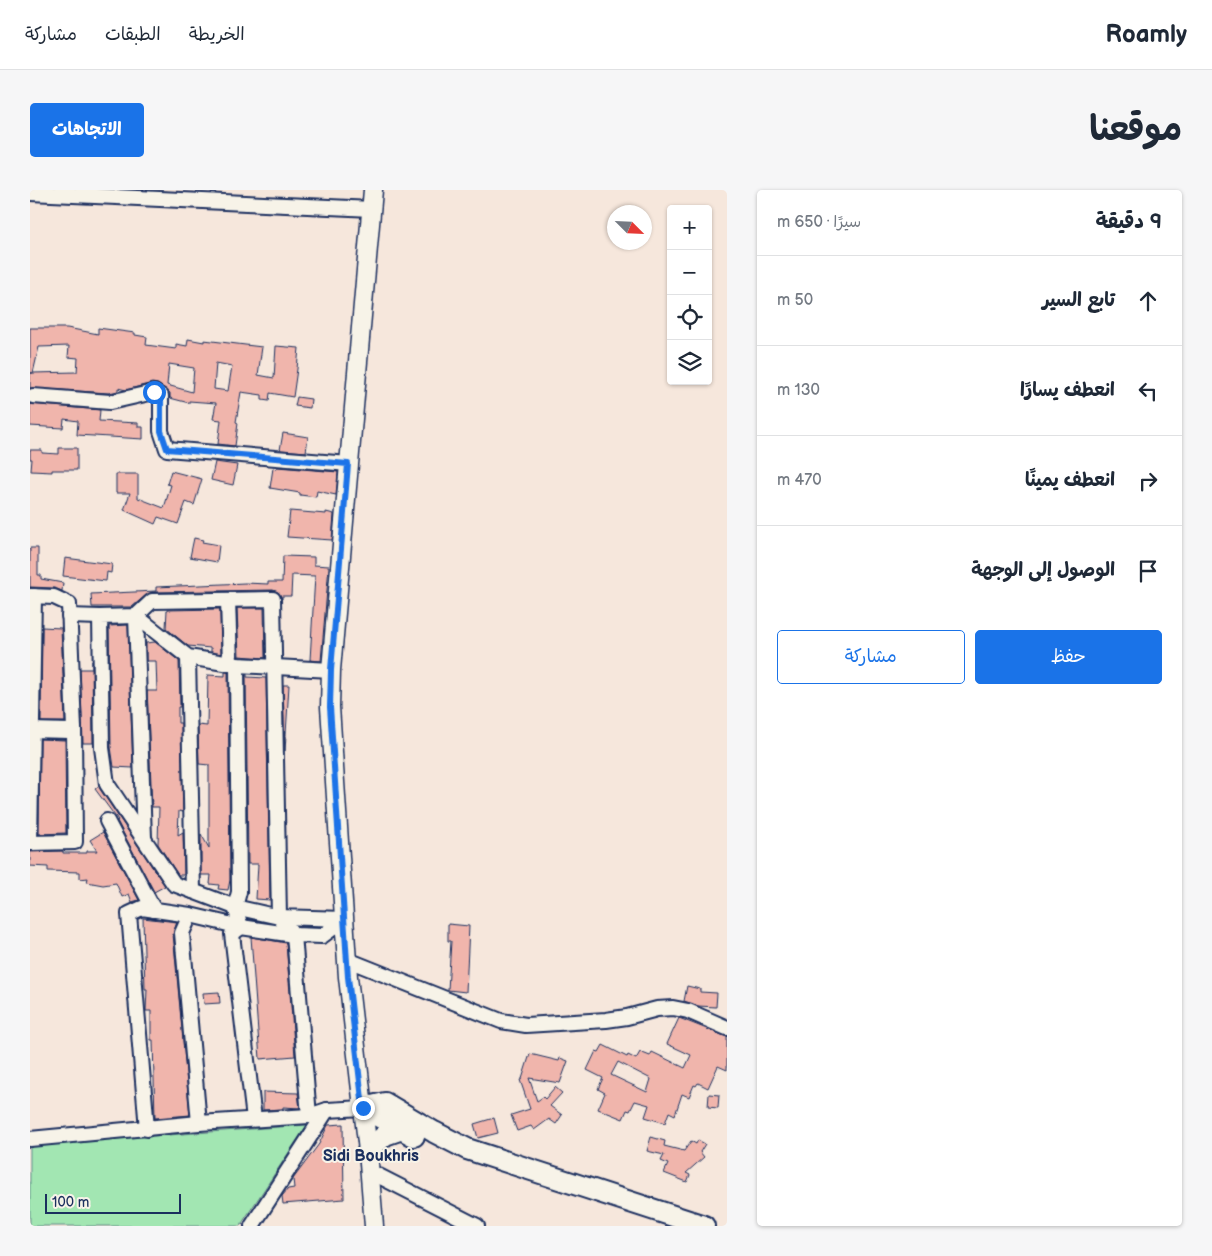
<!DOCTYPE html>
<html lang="ar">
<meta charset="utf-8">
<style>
body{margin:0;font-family:"Balsamiq Sans","Playpen Sans Arabic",sans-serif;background:#f6f6f7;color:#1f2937;direction:rtl}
.controls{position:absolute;right:15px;top:15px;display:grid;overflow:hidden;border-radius:5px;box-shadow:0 1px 4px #0004}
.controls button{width:45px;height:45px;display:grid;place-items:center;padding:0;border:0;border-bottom:1px solid #e0e1e3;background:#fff;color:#1f2937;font:25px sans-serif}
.compass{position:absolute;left:577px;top:15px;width:45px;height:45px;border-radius:50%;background:#fff;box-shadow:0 1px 4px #0004;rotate:114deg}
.scale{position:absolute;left:15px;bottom:12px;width:136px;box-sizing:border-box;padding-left:5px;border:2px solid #1b2f5e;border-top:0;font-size:14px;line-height:18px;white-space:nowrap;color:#1b2f5e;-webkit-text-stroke:4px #f7f3e8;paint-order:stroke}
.stop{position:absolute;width:15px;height:15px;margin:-11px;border:4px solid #1a73e8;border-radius:50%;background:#fff}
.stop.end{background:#1a73e8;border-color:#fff;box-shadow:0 1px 5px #0008}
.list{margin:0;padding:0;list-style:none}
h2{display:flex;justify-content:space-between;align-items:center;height:65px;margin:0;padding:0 20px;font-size:21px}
h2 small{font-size:16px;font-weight:400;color:#747a83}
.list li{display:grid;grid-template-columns:32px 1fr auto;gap:15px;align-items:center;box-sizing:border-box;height:90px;padding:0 20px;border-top:1px solid #e0e1e3}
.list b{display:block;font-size:19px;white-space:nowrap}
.list em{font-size:16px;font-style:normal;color:#747a83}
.actions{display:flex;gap:10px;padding:15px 20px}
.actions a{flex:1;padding:11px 0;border:1px solid #1a73e8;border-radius:5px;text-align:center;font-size:18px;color:#1a73e8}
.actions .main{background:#1a73e8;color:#fff}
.icon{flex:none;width:28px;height:28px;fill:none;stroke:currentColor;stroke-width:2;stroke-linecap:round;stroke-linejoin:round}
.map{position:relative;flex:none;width:697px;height:1036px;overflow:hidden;direction:ltr;border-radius:5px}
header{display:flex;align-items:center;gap:30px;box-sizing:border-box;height:70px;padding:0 25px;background:#fff;border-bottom:1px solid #e0e1e3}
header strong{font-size:24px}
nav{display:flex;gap:28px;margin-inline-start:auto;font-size:18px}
.intro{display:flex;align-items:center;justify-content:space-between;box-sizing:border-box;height:120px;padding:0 30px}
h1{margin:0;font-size:35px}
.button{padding:12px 22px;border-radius:5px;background:#1a73e8;color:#fff;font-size:18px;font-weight:700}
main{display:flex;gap:30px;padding:0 30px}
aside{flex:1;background:#fff;border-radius:5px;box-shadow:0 1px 4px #0004}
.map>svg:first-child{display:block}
.green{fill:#a2e6b2;stroke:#5e8a88}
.building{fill:#f0b5ac;stroke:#1b2f5e;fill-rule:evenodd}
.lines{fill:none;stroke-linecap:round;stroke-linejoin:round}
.minor-casing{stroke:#1b2f5e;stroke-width:18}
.major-casing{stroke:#1b2f5e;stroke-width:21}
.highway-casing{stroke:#1b2f5e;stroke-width:24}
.minor{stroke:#f7f3e8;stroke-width:14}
.major{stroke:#f7f3e8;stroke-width:18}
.highway{stroke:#f7f3e8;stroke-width:20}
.route{stroke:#1a73e8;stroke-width:6}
.labels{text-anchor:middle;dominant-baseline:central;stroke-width:4;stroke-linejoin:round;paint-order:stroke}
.neighbourhood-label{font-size:16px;font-weight:bold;fill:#1b2f5e;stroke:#f7f3e8}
</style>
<header>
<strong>Roamly</strong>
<nav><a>الخريطة</a><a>الطبقات</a><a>مشاركة</a></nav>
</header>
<div class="intro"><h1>موقعنا</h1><a class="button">الاتجاهات</a></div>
<main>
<aside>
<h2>9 دقيقة<small>سيرًا · 650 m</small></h2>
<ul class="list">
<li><svg class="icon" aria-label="ahead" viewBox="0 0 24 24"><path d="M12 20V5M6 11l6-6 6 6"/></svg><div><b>تابع السير</b></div><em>50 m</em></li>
<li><svg class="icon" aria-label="left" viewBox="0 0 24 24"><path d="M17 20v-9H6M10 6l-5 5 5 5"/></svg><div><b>انعطف يسارًا</b></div><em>130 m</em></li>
<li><svg class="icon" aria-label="right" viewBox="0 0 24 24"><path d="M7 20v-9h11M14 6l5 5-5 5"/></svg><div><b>انعطف يمينًا</b></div><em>470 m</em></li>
<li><svg class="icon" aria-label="arrive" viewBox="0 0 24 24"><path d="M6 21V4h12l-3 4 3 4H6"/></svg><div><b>الوصول إلى الوجهة</b></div></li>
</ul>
<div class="actions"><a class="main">حفظ</a><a>مشاركة</a></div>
</aside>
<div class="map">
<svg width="697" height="1036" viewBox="0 0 697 1036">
<rect width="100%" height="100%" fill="#f6e7dc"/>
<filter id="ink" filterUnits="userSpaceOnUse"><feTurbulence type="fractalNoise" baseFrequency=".02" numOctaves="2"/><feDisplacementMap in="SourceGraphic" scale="10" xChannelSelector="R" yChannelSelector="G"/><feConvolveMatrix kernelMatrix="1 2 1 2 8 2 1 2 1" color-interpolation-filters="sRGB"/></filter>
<g filter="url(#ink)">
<path class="green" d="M277,935L210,1036H0V955Z"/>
<g class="building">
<path d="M0,138H37L68,144V138L105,143V145L117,147L116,155L146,159V154L157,156L158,149L174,152V150L232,157L228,185L244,188L246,156L269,158L267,179L263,207L240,203L239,211L232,210V205L211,202L206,232L208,233L205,256L188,254L191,230L183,229L186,213L159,211V213L140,208V203L128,194L122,193L96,200L88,198V201L79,203L0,198V183H3H0ZM39,156L38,167L48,168L47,182L3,183L9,157ZM186,173L202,176L198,201L184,199ZM139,174L164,178L162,202L137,195Z"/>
<path d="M267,207L281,209L280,218L265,216Z"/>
<path d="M0,214L70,220L69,231L108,233V237H113V249L47,245L48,231L34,229L33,238L0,236Z"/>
<path d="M253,243L278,247L276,262L250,260Z"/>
<path d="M29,258H47V280H22V282L1,281L2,269H0V260H12V263L29,264Z"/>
<path d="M185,272L207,275L203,295L181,290Z"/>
<path d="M247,277L308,282L306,305L287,301L286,307L270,305V303L240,298L243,278L246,279Z"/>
<path d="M141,281L172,289L164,315L156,312L148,334L128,327L125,334L94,320L100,303H86V284H108V308L134,318L141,295L137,294Z"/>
<path d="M260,321L296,324V322L304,324L302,350L257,347Z"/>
<path d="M164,348L173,350L172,352L189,355L187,372L160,367Z"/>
<path d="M0,358H8V385H11V389L33,393L32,401L24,398L0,397Z"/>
<path d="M253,366L284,367V375L299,376L291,471L280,470L285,386L262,385L261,406H252V409L248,402L243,400L122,402L116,405L102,417H62L61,404L126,401V397L215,393L238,394V392H252Z"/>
<path d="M35,368L82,374L81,383L77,382L76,391L33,386Z"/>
<path d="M207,418H234L235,468L209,466Z"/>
<path d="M190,419L191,464L181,462V458L158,456L136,438L137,420Z"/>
<path d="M98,435L103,578L84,577L81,557L79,436Z"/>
<path d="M12,437L31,438L35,532H11Z"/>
<path d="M125,452L149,471L150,517H148V533H151L153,622L149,621L148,645L153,642L154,685H148L128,654L129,617H122L117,501H127L126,471H116V453Z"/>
<path d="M62,470L63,553H53L50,479H62Z"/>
<path d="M195,482H198L200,690L198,700L188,699L189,695L180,694L181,685H171V644L179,658V575L169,574L168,535L177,536L178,485L195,486Z"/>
<path d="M216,484H217V487L236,488L240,710L226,709L228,674H218Z"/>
<path d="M253,495H259L255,561Z"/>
<path d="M10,549L35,550L36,643L9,644Z"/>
<path d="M69,596L70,599L135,696L124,702L87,631L88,630L65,599Z"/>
<path d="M73,642L109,710L102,712L99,704L92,707L86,693L73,695L57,692L58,688L50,689V682L18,681V677L0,676V662L33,661V663H57V661H67L60,650Z"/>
<path d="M113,728L147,732L143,744L160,925L125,928L123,850H121V821H116L117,799H115Z"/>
<path d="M418,734L439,736L436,802L418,800L421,751H418Z"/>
<path d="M221,747L256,753L265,866L230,869Z"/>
<path d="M657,796L670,799V802L687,803L686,817L668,816L654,811Z"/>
<path d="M189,802L190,813L174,814L173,803Z"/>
<path d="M649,828L697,847V880L688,876L678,898L668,893L666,896L664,895L659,907L652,904L645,925L639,922L635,933L615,927L619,915L605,911L600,921L597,920L593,929L568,919L575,903L568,899L573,888L557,880L566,861L569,862L573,855L597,867L598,865L606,869L610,862L620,866L622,862L655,878L661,865L637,854ZM588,872L621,889L617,902L581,885Z"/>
<path d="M500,864L529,871L530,868L538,871L530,893L499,888L507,911L513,907L515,909L525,897L532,903L520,916L532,925L526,934L519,929L504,940L501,936L487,941L481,925L500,919L490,890L492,889Z"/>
<path d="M233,902L268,903L270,918L253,917V919L233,920Z"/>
<path d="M679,904L689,905L688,918L678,917Z"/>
<path d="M464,928L468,943L448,948L444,934Z"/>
<path d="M313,934L314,1009L253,1014L252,1006L258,999L264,998L263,989L289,954L298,935Z"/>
<path d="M621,947L635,951L634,956L654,961L661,951L666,954L668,950L675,954L670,962L674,967L656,983L660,985L657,992L634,983L638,974L631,971L634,965L617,961Z"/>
</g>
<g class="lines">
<g class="minor-casing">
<g id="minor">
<path d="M0,3L342,19"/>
<path d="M3,206L80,212L124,202L131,206V241L137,259L319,274"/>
<path d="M0,406L24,407L39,414L44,539L40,541L0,540"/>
<path d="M198,410L200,474"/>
<path d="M39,426L70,427"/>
<path d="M106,426L114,648"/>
<path d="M106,426L158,467L207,475L301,480"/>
<path d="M158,467L163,701"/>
<path d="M207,475L209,702L205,717L211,737L202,744L224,929"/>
<path d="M77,631L124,720"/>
<path d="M0,653L4,406"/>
<path d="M0,653L45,652L44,539"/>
<path d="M160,725L152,743L169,933"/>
<path d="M318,770L471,831L496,835L576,830L597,827L627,819L643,818L658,821L697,838"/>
<path d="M279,926L264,745L249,727L243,409L122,411L106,426L70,427L72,558L77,594L144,694L205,717L249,727L315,729"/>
<path d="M117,939L99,724L112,718L160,725L211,737L264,745L292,746L315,729"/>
<path d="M0,949L169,933L279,926L297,920L333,918"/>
<path d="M341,984L347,985L447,1036"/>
<path d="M222,1036L297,920"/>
</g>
</g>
<g class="major-casing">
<path id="major" d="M343,0L301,480L300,517L318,787L338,961L344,1036"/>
</g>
<g class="highway-casing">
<g id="highway">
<path d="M333,918L355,913L404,942L437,959L674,1036"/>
<path d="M333,918L384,946"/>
<path d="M338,961L355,945L372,939"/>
</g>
</g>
<use href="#minor" class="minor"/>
<use href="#major" class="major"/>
<use href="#highway" class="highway"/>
</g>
</g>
<g class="lines" filter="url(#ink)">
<path class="route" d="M124,202L131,206V241L137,259L318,274L301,480L300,517L318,787L333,918"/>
</g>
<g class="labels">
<g class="neighbourhood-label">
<text x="341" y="966">Sidi Boukhris</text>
</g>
</g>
</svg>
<div class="controls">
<button>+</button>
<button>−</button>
<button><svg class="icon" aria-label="locate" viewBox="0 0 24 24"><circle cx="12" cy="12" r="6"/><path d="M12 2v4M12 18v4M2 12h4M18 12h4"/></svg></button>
<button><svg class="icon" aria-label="layers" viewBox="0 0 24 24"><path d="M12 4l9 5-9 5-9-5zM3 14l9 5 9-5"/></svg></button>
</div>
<svg class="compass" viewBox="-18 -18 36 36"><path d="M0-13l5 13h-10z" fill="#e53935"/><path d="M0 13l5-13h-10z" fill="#747a83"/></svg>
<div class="scale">100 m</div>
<div class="stop" style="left:124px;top:202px"></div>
<div class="stop end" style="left:333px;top:918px"></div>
</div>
</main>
